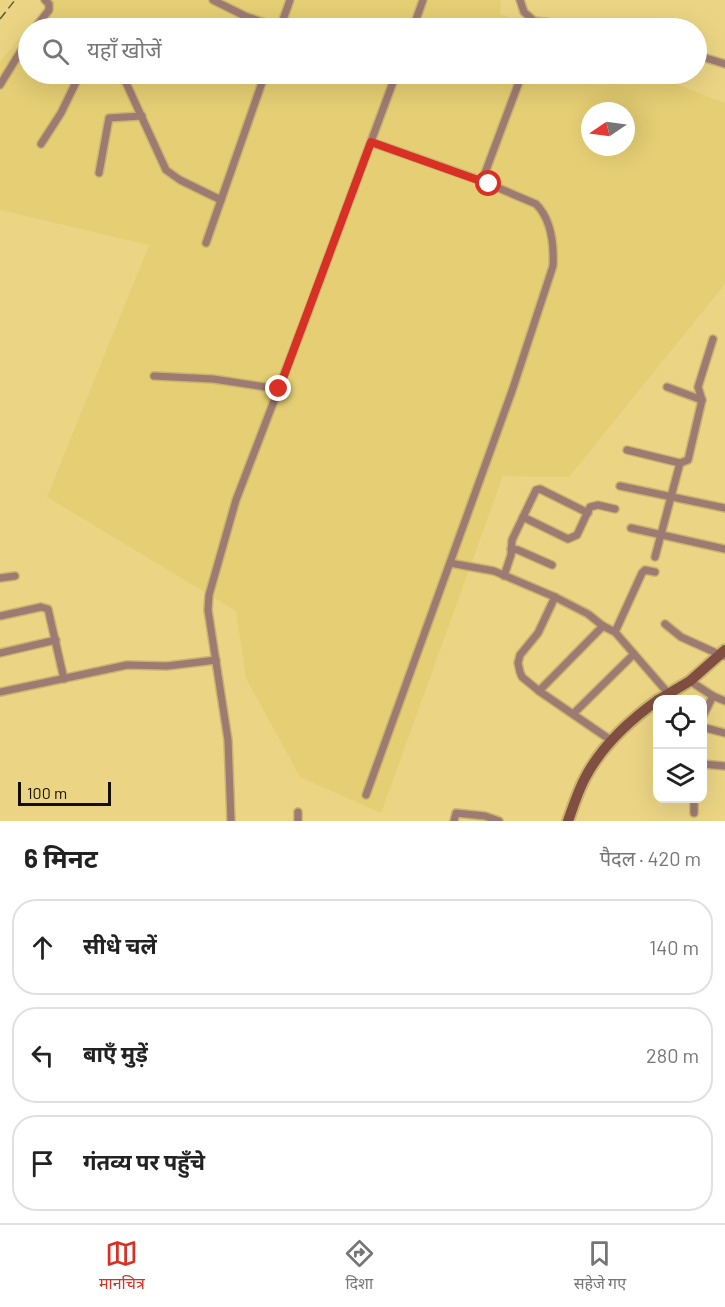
<!DOCTYPE html>
<html lang="hi">
<meta charset="utf-8">
<style>
body{margin:0;font-family:Barlow,"Noto Sans Devanagari",sans-serif;background:#f6f6f6;color:#222}
.controls{position:absolute;right:18px;bottom:18px;display:grid;overflow:hidden;border-radius:12px;box-shadow:0 6px 24px #0002}
.controls button{width:54px;height:54px;display:grid;place-items:center;padding:0;border:0;border-bottom:2px solid #e0e0e0;background:#fff;color:#222;font:30px sans-serif}
.compass{position:absolute;left:581px;top:102px;width:54px;height:54px;border-radius:50%;background:#fff;box-shadow:0 6px 24px #0002;rotate:257deg}
.scale{position:absolute;left:18px;bottom:15px;width:93px;box-sizing:border-box;padding-left:6px;border:3px solid #140e00;border-top:0;font-size:16px;line-height:21px;white-space:nowrap;color:#140e00;-webkit-text-stroke:4px #ebd584;paint-order:stroke}
.stop{position:absolute;width:18px;height:18px;margin:-14px;border:4px solid #d93025;border-radius:50%;background:#fff}
.stop.end{background:#d93025;border-color:#fff;box-shadow:0 2px 6px #0008}
.list{margin:0;padding:0;list-style:none}
h2{display:flex;justify-content:space-between;align-items:center;height:78px;margin:0;padding:0 24px;font-size:26px}
h2 small{font-size:20px;font-weight:400;color:#767676}
.list li{display:grid;grid-template-columns:39px 1fr auto;gap:18px;align-items:center;box-sizing:border-box;height:96px;margin:0 12px 12px;padding:0 12px;border:2px solid #e0e0e0;border-radius:24px}
.list b{display:block;font-size:22px;white-space:nowrap}
.list em{font-size:20px;font-style:normal;color:#767676}
.icon{flex:none;width:33px;height:33px;fill:none;stroke:currentColor;stroke-width:2;stroke-linecap:round;stroke-linejoin:round}
.map{position:relative;flex:none;width:725px;height:821px;overflow:hidden}
.search{position:absolute;background:#fff;box-shadow:0 6px 24px #0002;left:18px;right:18px;top:18px;height:66px;display:flex;align-items:center;gap:15px;box-sizing:border-box;padding:0 21px;border-radius:33px;color:#767676;font-size:22px}
.sheet{height:402px;background:#fff}
nav{display:flex;justify-content:space-around;align-items:center;box-sizing:border-box;height:84px;border-top:2px solid #e0e0e0;background:#fff;font-size:16px;color:#767676}
nav a{display:grid;justify-items:center;gap:3px}
nav .on{color:#d93025}
.map>svg:first-child{display:block}
.built{fill:#e5ce73;fill-rule:evenodd}
.lines{fill:none;stroke-linecap:round;stroke-linejoin:round}
.street-casing{stroke:#c9b56f;stroke-width:10}
.secondary-casing{stroke:#c9b56f;stroke-width:14}
.street{stroke:#9e7b72;stroke-width:7}
.secondary{stroke:#814f42;stroke-width:10}
.rail{stroke:#655932;stroke-width:1.5;stroke-dasharray:9 4.5;stroke-linecap:butt}
.route{stroke:#d93025;stroke-width:8}
</style>
<div class="map">
<svg width="725" height="821" viewBox="0 0 725 821">
<rect width="100%" height="100%" fill="#ebd584"/>
<path class="built" d="M51,0H501L500,14L537,28H28V74H650L725,103V284L569,477L503,476L381,813L300,777L246,678L236,611L47,497L149,245L0,210V62ZM590,111H626V147H590Z"/>
<g class="lines">
<g class="street-casing">
<g id="street">
<path d="M213,0L245,16L280,28"/>
<path d="M520,0L524,12L534,21L596,28"/>
<path d="M35,28L49,10V4L45,0"/>
<path d="M280,28L290,0"/>
<path d="M413,28L423,0"/>
<path d="M696,55L725,64"/>
<path d="M122,74L166,170L180,180L221,200"/>
<path d="M0,85L28,39"/>
<path d="M41,144L61,113L80,74"/>
<path d="M99,173L109,118L142,116"/>
<path d="M482,181L522,74"/>
<path d="M206,243L265,74"/>
<path d="M154,376L213,379L279,389"/>
<path d="M667,387L702,400"/>
<path d="M627,450L680,463"/>
<path d="M620,486L725,508"/>
<path d="M523,517L568,539L577,535L590,507L598,505L615,509"/>
<path d="M631,528L725,549"/>
<path d="M511,549L518,550L552,565"/>
<path d="M655,557L680,463L688,460L702,400L698,387L713,339"/>
<path d="M450,563L494,571L555,597L588,614L603,626L615,632L668,693"/>
<path d="M504,576L511,555L512,540L536,490L540,489L588,513"/>
<path d="M0,578L15,576"/>
<path d="M555,597L538,633L520,655L518,663L520,672L522,677L539,691L612,741"/>
<path d="M0,616L41,607L48,609L64,679"/>
<path d="M665,624L681,637L723,656"/>
<path d="M615,632L642,573L645,570L655,572"/>
<path d="M0,653L56,640"/>
<path d="M690,681L713,696L725,701"/>
<path d="M539,691L603,626"/>
<path d="M0,692L127,665L167,666L216,660"/>
<path d="M573,714L634,654"/>
<path d="M702,718L713,696"/>
<path d="M702,727L725,733"/>
<path d="M702,764L725,766"/>
<path d="M366,795L512,391L553,266C554,245 551,219 536,204L482,181L371,142"/>
<path d="M694,813V798"/>
<path d="M231,821L228,740L208,610L209,595L236,500L308,312L396,74"/>
<path d="M298,821V812"/>
<path d="M454,821L456,813L485,816L499,821"/>
</g>
</g>
<g class="secondary-casing">
<g id="secondary">
<path d="M658,700L690,681L725,650"/>
<path d="M568,821C573,807 578,791 585,778C601,747 630,720 658,700"/>
</g>
</g>
<use href="#street" class="street"/>
<use href="#secondary" class="secondary"/>
<path class="rail" d="M0,19L15,0"/>
</g>
<g class="lines">
<path class="route" d="M279,389L371,142L489,184"/>
</g>
</svg>
<div class="controls">
<button><svg class="icon" aria-label="locate" viewBox="0 0 24 24"><circle cx="12" cy="12" r="6"/><path d="M12 2v4M12 18v4M2 12h4M18 12h4"/></svg></button>
<button><svg class="icon" aria-label="layers" viewBox="0 0 24 24"><path d="M12 4l9 5-9 5-9-5zM3 14l9 5 9-5"/></svg></button>
</div>
<svg class="compass" viewBox="-18 -18 36 36"><path d="M0-13l5 13h-10z" fill="#e53935"/><path d="M0 13l5-13h-10z" fill="#767676"/></svg>
<div class="scale">100 m</div>
<div class="stop" style="left:489px;top:184px"></div>
<div class="stop end" style="left:279px;top:389px"></div>
<div class="search"><svg class="icon" aria-label="search" viewBox="0 0 24 24"><circle cx="10" cy="10" r="6"/><path d="M15 15l6 6"/></svg>यहाँ खोजें</div>
</div>
<section class="sheet">
<h2>6 मिनट<small>पैदल · 420 m</small></h2>
<ul class="list">
<li><svg class="icon" aria-label="ahead" viewBox="0 0 24 24"><path d="M12 20V5M6 11l6-6 6 6"/></svg><div><b>सीधे चलें</b></div><em>140 m</em></li>
<li><svg class="icon" aria-label="left" viewBox="0 0 24 24"><path d="M17 20v-9H6M10 6l-5 5 5 5"/></svg><div><b>बाएँ मुड़ें</b></div><em>280 m</em></li>
<li><svg class="icon" aria-label="arrive" viewBox="0 0 24 24"><path d="M6 21V4h12l-3 4 3 4H6"/></svg><div><b>गंतव्य पर पहुँचे</b></div></li>
</ul>
</section>
<nav>
<a class="on"><svg class="icon" aria-label="map" viewBox="0 0 24 24"><path d="M3 6l6-2 6 2 6-2v14l-6 2-6-2-6 2zM9 4v14M15 6v14"/></svg>मानचित्र</a>
<a><svg class="icon" aria-label="directions" viewBox="0 0 24 24"><path d="M12 3l9 9-9 9-9-9zM9 14v-3h6M13 9l2 2-2 2"/></svg>दिशा</a>
<a><svg class="icon" aria-label="saved" viewBox="0 0 24 24"><path d="M7 4h10v16l-5-4-5 4z"/></svg>सहेजे गए</a>
</nav>
